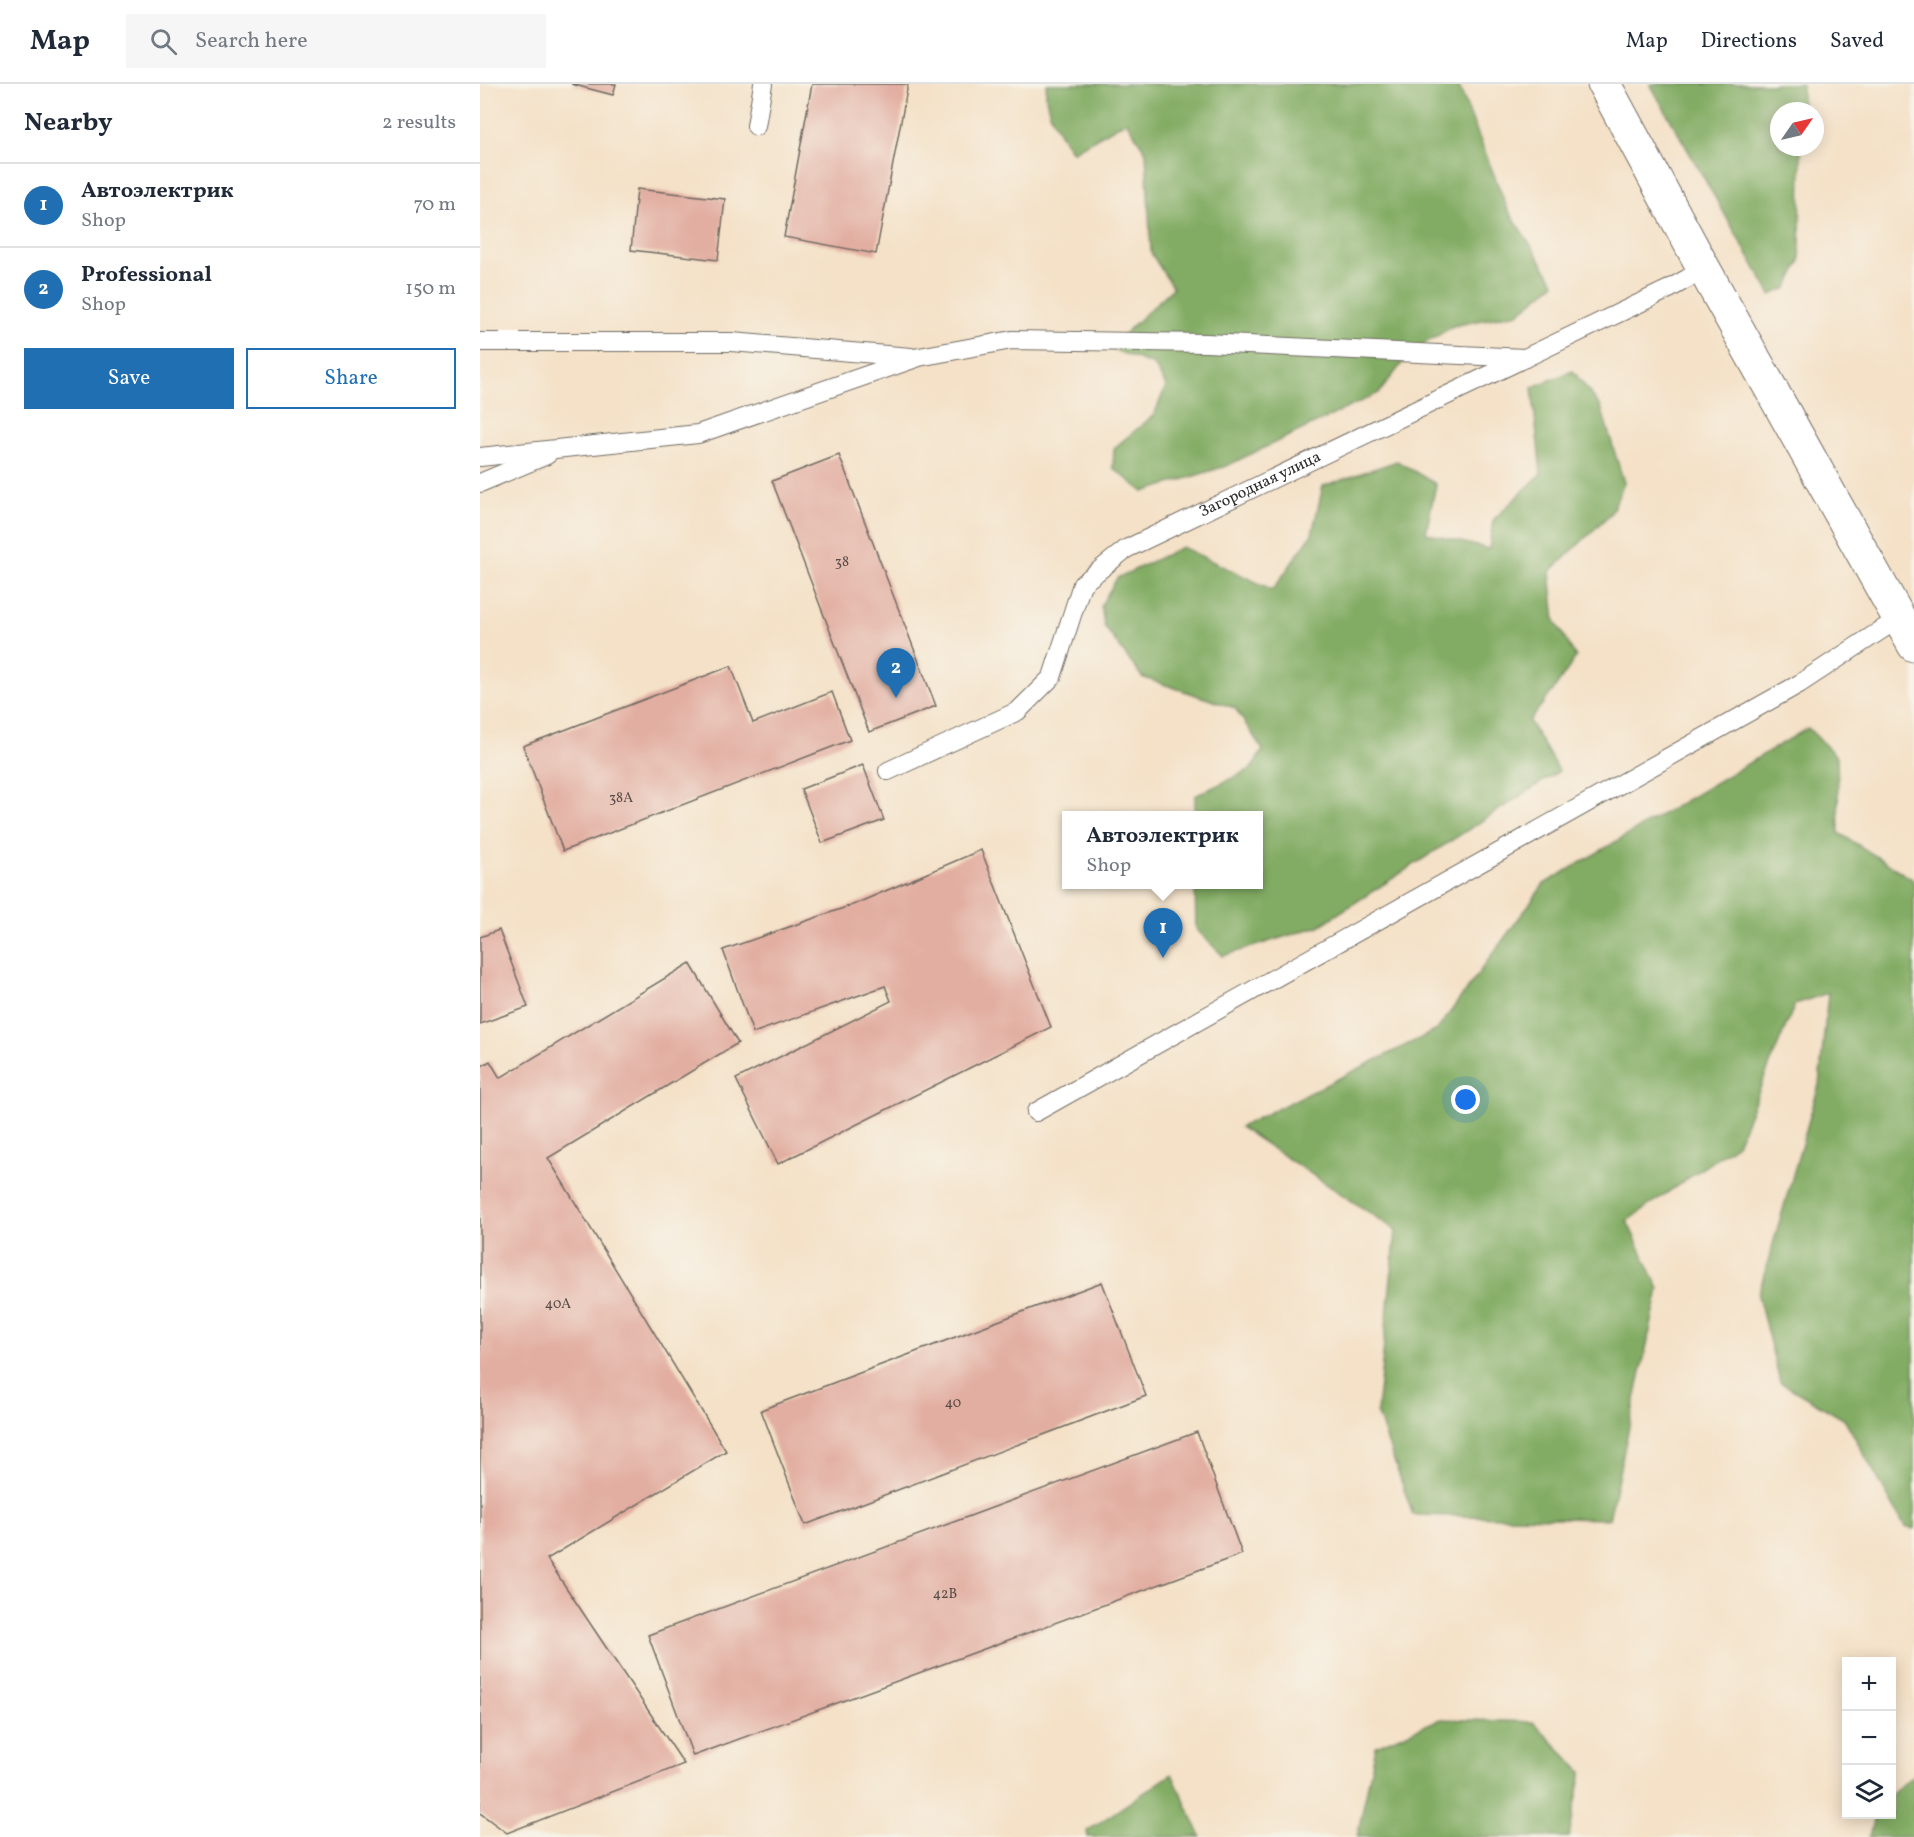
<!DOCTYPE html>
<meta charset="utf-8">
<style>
body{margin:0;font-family:Vollkorn,serif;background:#f6f6f7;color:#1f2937}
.controls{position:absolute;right:18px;bottom:18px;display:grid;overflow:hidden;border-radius:0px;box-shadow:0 3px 15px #0003}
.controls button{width:54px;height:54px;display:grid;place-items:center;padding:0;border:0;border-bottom:2px solid #e0e1e3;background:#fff;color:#1f2937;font:30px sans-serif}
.compass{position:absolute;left:1290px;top:18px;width:54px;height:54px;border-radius:50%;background:#fff;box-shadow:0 3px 15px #0003;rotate:56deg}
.you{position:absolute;left:986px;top:1016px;width:21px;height:21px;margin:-15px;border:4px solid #fff;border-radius:50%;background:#1a73e8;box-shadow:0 0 0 9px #1a73e833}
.badge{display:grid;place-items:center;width:39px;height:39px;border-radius:50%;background:#1f6fb2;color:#fff;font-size:20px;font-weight:700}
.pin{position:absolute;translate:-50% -50px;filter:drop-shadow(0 2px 3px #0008)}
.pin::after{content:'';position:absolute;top:32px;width:21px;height:18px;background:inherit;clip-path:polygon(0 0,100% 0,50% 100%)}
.popup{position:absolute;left:582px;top:727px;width:201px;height:78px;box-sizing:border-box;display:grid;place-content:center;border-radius:0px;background:#fff;filter:drop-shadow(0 2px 4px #0005);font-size:20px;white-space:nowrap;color:#747a83}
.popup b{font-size:22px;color:#1f2937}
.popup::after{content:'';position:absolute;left:50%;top:100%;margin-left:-12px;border:12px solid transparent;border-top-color:#fff}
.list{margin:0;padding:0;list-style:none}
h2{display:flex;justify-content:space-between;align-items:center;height:78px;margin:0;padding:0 24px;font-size:26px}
h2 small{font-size:20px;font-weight:400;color:#747a83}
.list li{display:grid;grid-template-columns:39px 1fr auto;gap:18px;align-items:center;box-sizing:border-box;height:84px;padding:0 24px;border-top:2px solid #e0e1e3}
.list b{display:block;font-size:22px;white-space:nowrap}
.list p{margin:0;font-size:20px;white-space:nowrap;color:#747a83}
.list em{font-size:20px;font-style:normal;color:#747a83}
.actions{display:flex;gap:12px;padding:18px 24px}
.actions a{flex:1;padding:14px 0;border:2px solid #1f6fb2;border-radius:0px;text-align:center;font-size:21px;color:#1f6fb2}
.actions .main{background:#1f6fb2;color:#fff}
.icon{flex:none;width:33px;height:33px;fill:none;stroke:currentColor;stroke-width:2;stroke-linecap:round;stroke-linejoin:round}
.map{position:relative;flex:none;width:1434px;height:1753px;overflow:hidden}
header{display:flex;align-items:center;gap:36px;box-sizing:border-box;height:84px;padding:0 30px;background:#fff;border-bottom:2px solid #e0e1e3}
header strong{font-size:28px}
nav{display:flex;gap:33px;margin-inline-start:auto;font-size:21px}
.search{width:420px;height:54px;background:#f6f6f7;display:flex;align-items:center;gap:15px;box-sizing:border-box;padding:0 21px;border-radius:0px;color:#747a83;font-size:22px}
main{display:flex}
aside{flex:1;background:#fff}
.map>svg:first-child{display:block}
.forest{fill:#82ac64;stroke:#566c48;stroke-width:1.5}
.building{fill:#e2aea1}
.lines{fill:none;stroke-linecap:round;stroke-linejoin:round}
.lane-casing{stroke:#716b62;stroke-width:20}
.street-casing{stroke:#716b62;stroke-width:35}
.lane{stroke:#fff;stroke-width:18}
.street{stroke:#fff;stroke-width:33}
.labels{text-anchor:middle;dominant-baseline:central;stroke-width:4.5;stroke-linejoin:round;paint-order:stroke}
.number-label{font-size:14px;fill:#594c48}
.street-label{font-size:16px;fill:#2b2b2b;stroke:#f7f3e8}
</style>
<header>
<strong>Map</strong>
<div class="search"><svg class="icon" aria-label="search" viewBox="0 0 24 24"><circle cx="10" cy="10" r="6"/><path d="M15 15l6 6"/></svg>Search here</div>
<nav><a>Map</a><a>Directions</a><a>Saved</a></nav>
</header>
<main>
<aside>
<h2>Nearby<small>2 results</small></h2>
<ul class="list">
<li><span class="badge">1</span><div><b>Автоэлектрик</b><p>Shop</p></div><em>70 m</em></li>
<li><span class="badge">2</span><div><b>Professional</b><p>Shop</p></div><em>150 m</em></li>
</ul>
<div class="actions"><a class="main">Save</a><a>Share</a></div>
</aside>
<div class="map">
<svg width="1434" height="1753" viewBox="0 0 1434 1753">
<rect width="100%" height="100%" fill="#f7f3e8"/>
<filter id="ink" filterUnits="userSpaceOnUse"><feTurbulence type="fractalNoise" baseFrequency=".0167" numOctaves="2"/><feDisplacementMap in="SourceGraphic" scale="12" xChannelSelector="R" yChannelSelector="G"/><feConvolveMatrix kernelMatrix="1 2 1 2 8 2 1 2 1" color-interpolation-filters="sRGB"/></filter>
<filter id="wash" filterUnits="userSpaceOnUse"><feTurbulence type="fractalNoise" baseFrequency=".008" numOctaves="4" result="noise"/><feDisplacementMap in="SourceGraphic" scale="24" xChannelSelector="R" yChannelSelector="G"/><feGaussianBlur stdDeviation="1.35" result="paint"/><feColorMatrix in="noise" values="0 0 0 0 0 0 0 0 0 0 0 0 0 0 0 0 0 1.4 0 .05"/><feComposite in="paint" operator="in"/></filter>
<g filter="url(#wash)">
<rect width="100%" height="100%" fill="#f4e1c7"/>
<g class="forest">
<path d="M567,0H978L1028,126L1075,199L1038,229L973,242L931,268L899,309L746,382L664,408L633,384L634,364L674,331L686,302L674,281L629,264L693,204L671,169L666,68L646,37L592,68C580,51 561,21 567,0Z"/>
<path d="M1170,0H1322V27H1299V63H1321L1320,178L1307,204L1291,211Z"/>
<path d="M1093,287L1121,323L1144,399L1131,429L1070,488L1075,537L1096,573L1075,604L1049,637L1079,687L839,842L743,872L716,845L715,801L779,800V732L715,731V712L771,685L783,666L755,624L662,593L624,542L621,521L637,494L702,463L793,506L832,450L843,402L917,377L956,400L946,449L1009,465L1013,436L1061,390L1052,303Z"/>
<path d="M1328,644L1357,673L1359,749L1432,795L1434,799V1445L1425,1443L1365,1336L1300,1298L1278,1212L1339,1001L1348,909L1315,920L1257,1060L1147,1137L1179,1205L1129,1435L933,1431L897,1328L916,1146L760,1043L957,946L1064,800Z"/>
<path d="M960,1635L1053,1638L1102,1688L1089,1753H877L896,1662Z"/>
<path d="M692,1690L721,1753H608L607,1747Z"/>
<path d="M1434,1690V1753H1389L1394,1731L1412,1730V1710Z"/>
</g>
<g id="blocks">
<g class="building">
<path d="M91,0H136L133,11Z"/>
<path d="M332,0H428L396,170L304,153Z"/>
<path d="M157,105L245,115L238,176L151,166Z"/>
<path d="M359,371L456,622L389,648L292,397Z"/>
<path d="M251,582L273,639L352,608L370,656L83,767L43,662Z"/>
<path d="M383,681L404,736L342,759L321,705Z"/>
<path d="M501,766L571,943L298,1080L256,995L411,917L405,902L273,949L243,866L375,820Z"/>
<path d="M19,846L48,923L0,940V853Z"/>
<path d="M210,879L258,959L68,1074L246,1367L67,1475L204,1680L27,1749L0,1729V983L10,977L20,994Z"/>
<path d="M622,1198L666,1312L325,1441L281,1326Z"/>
<path d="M717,1348L762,1470L213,1672L168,1551Z"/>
</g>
</g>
</g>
<g filter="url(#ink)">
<use href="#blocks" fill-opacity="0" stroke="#716b62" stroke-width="1.5"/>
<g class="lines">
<g class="lane-casing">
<g id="lane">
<path d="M276,42L283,0"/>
<path d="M0,258H251L431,273"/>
<path d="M0,373L218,350L439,273L532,256L726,259L1045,274"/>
<path d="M0,399L67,371"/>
<path id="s1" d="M408,687L538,627L572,593L602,500L646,465L1189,205L1224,185"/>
<path d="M556,1028L1319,600L1418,535"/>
</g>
</g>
<g class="street-casing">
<path id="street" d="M1124,0L1224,185L1434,561"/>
</g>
<use href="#lane" class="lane"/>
<use href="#street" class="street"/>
</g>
</g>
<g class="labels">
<g class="number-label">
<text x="362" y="478">38</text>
<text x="141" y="714">38А</text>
<text x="78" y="1220">40А</text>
<text x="473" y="1319">40</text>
<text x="465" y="1510">42В</text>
</g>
<g class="street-label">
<text stroke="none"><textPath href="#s1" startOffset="494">Загородная улица</textPath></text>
</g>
</g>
</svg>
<div class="controls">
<button>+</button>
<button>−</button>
<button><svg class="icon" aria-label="layers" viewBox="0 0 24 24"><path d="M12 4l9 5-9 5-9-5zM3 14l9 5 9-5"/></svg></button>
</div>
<svg class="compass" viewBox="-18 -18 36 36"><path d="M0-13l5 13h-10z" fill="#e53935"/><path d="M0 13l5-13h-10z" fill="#747a83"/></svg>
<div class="you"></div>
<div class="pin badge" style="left:683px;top:874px">1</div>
<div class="popup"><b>Автоэлектрик</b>Shop</div>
<div class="pin badge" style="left:416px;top:614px">2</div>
</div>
</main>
